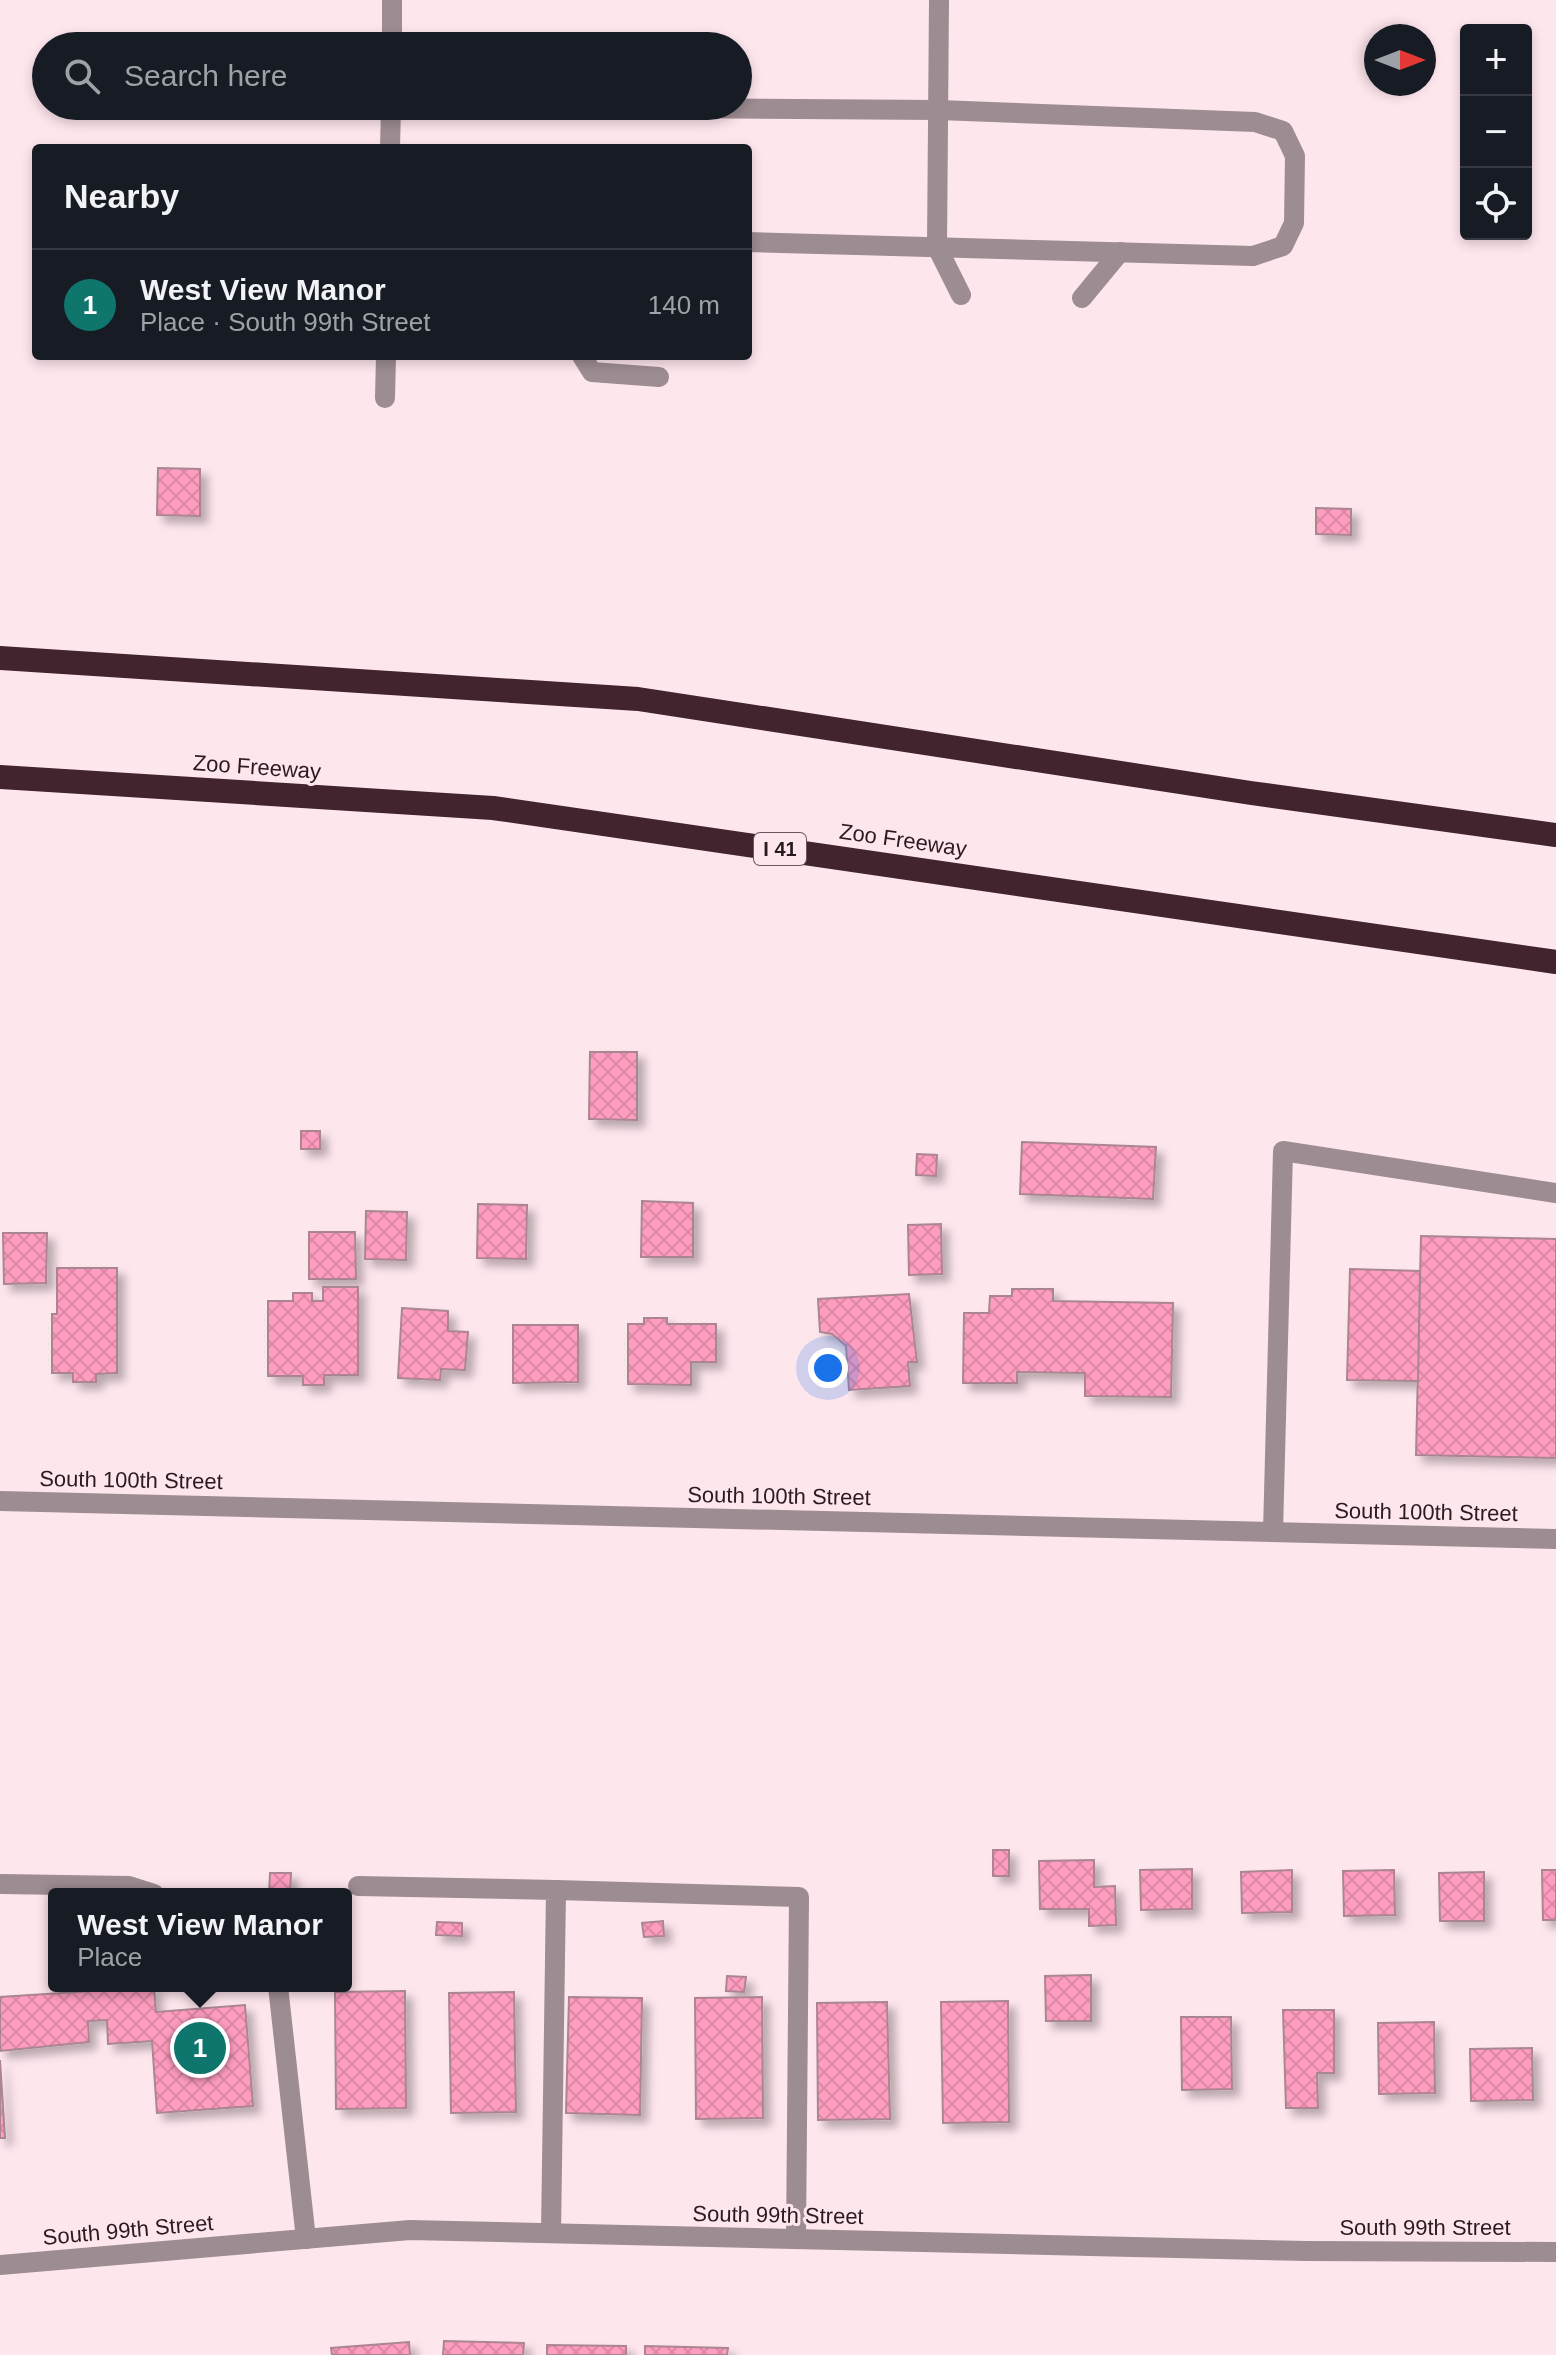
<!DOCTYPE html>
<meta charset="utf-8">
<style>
body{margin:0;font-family:Helvetica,sans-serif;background:#242831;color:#f1f3f6}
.controls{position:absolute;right:24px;top:24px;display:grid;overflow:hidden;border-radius:8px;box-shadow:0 4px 12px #0003}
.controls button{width:72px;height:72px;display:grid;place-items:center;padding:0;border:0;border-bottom:2px solid #363941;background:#171b24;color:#f1f3f6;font:40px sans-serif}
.compass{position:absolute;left:1364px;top:24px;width:72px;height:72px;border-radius:50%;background:#171b24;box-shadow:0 4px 12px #0003;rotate:90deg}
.you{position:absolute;left:828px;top:1368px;width:28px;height:28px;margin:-20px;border:6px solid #fff;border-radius:50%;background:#1a73e8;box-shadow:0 0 0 12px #1a73e833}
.badge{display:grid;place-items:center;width:52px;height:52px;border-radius:50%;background:#0f766e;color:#fff;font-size:26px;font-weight:700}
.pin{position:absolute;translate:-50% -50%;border:4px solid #fff;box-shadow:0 2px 8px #0006}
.popup{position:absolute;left:48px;top:1888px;width:304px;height:104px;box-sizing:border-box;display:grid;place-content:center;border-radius:8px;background:#171b24;filter:drop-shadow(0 2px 6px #0005);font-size:26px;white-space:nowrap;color:#9ea1a6}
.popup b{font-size:30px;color:#f1f3f6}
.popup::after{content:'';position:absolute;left:50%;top:100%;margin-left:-16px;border:16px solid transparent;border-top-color:#171b24}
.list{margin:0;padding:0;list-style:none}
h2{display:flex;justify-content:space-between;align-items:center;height:104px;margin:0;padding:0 32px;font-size:34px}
h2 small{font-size:26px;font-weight:400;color:#9ea1a6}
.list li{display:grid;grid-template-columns:52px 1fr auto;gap:24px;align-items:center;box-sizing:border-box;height:112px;padding:0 32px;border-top:2px solid #363941}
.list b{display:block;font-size:30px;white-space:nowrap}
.list p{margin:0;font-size:26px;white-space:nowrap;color:#9ea1a6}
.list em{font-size:26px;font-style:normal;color:#9ea1a6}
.icon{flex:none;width:44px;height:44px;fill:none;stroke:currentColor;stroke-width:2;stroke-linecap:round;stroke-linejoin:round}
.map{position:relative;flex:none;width:1556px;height:2355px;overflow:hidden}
.search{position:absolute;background:#171b24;box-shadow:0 4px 12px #0003;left:32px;top:32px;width:720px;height:88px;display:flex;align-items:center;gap:20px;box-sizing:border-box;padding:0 28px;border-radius:44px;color:#9ea1a6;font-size:30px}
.panel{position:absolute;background:#171b24;box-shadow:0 4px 12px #0003;left:32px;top:144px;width:720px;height:216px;border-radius:8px}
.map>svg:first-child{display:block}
.building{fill:url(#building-cross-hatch);stroke:#ab8692;stroke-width:2;filter:url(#shadow)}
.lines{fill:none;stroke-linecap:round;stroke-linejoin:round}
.lane{stroke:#9d8c91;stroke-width:20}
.street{stroke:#9d8c91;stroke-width:20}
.highway{stroke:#41242e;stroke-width:24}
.labels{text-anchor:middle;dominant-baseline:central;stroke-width:6;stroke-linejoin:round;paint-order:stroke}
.shield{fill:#fee6ed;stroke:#69585e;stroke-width:2}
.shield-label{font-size:20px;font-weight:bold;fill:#291b20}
.street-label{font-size:22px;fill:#291b20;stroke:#fee6ed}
</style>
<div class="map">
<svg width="1556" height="2355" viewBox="0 0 1556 2355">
<defs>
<pattern id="building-cross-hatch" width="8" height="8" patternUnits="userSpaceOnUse" patternTransform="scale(2)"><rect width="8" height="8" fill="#ff9dc0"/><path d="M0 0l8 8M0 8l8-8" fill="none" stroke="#db87a5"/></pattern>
<filter id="shadow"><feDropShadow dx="7" dy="7" stdDeviation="4" flood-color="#0004"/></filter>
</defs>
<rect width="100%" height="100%" fill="#fee6ed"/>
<g class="building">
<path d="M158,468L200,469V516L157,515Z"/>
<path d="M1316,508L1351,509V535L1316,534Z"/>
<path d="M590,1052H637V1120L589,1119Z"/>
<rect x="301" y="1131" width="19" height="18"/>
<path d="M1022,1142L1156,1147L1153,1199L1020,1194Z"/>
<path d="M917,1154L937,1155L936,1176L916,1175Z"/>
<path d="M642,1201L693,1203V1257H641Z"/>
<path d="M478,1204L527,1205L526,1259L477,1258Z"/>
<path d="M366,1211L407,1212L406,1260L365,1259Z"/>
<path d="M941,1224L942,1274L909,1275L908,1225Z"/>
<path d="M309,1232H355L356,1279H309Z"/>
<path d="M3,1233H47L46,1283L4,1284Z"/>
<path d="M1421,1236L1556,1239V1458L1416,1455Z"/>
<path d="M57,1268H117V1373L96,1374V1382H73V1373H52V1314H57Z"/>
<path d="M1350,1269L1420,1271L1418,1381L1347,1380Z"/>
<path d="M323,1287H358V1375H324V1385H303V1376H268V1301H293V1293H312V1301H323Z"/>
<path d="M1012,1289H1053V1301L1173,1303L1171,1397L1085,1396V1373L1017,1372V1383H963L964,1313H989L990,1296H1012Z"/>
<path d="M909,1294L917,1362H908L910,1386L849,1390L846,1346L832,1334L820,1332L818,1299Z"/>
<path d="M402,1308L448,1311V1331L468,1332L465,1370L441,1369L440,1380L398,1378Z"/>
<path d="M644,1318H667V1324H716V1362H691V1385L628,1384V1324H644Z"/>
<path d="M513,1325H578V1382L513,1383Z"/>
<rect x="993" y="1850" width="16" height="26"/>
<path d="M1094,1860V1887L1115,1886L1116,1925L1089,1926V1909H1040L1039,1861Z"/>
<path d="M1192,1869V1909L1141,1910L1140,1870Z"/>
<path d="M1292,1870V1912L1242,1913L1241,1872Z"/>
<path d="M1394,1870L1395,1915L1344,1916L1343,1871Z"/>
<path d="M1542,1870H1556V1920H1543Z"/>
<path d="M1484,1872V1921H1440L1439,1873Z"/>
<path d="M270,1873H291L290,1894H269Z"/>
<path d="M663,1921L664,1936L644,1937L642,1923Z"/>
<path d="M437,1922L462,1923V1936L436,1935Z"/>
<path d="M1091,1975V2021H1046L1045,1976Z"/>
<path d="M727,1976L746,1977L744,1992L726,1991Z"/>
<path d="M154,1987L156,2012L245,2005L253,2106L157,2113L152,2041L108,2044L107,2020L88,2021L89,2042L0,2051V1997Z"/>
<path d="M405,1991L406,2108L336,2109L335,1992Z"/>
<path d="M514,1992L516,2112L451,2113L449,1993Z"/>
<path d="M569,1997L642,1998L640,2115L566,2113Z"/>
<path d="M762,1997L763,2118L696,2119L695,1998Z"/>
<path d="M1008,2001L1009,2122L943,2123L941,2002Z"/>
<path d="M887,2002L890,2119L818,2120L817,2003Z"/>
<path d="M1283,2010H1334V2073H1317L1318,2108H1286Z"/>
<path d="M1181,2017H1231L1232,2089L1182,2090Z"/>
<path d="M1434,2022L1435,2093L1379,2094L1378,2023Z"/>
<path d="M1532,2048L1533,2100L1471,2101L1470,2049Z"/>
<path d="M0,2060L5,2138H0Z"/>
<path d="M444,2341L524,2343L523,2355H443Z"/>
<path d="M409,2342L410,2355H332L331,2348Z"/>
<path d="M547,2345L626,2346V2355H547Z"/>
<path d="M645,2346L728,2348L727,2355H645Z"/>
</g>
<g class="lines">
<g class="lane">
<path d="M939,0L937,247L961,295"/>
<path d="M392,46V0"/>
<path d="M391,106L939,110L1255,122L1283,131L1295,156L1294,223L1283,246L1253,256L748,242"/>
<path d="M390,148L391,107"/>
<path d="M1082,298L1120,252"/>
<path d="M582,356L592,372L659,377"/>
<path d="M385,398L386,356"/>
<path d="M1273,1532L1283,1151L1556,1193"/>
<path d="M0,1884L129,1886L154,1894"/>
<path d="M358,1886L556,1890L551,2233"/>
<path d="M556,1890L799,1897L796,2239"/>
<path d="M278,1986L306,2239"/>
</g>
<g class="street">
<path d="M0,1501L1556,1539"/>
<path d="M0,2265L410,2230L1307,2251L1556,2252"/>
</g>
<g class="highway">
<path d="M0,658L638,699L1251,793L1556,835"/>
<path d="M0,777L493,808L1556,962"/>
</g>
</g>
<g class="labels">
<rect class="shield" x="754" y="833" width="52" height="32" rx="6"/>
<g class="shield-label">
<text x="780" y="849">I 41</text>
</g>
<g class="street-label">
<text transform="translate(257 767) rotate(4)">Zoo Freeway</text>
<text transform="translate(903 840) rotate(8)">Zoo Freeway</text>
<text transform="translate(131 1480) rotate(1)">South 100th Street</text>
<text transform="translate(779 1496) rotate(1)">South 100th Street</text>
<text transform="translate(1426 1512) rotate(1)">South 100th Street</text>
<text transform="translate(778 2215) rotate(1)">South 99th Street</text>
<text x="1425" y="2227">South 99th Street</text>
<text transform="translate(128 2230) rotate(-5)">South 99th Street</text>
</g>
</g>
</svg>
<div class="controls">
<button>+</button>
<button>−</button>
<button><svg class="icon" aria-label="locate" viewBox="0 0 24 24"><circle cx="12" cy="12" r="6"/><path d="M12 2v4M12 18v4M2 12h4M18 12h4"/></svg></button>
</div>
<svg class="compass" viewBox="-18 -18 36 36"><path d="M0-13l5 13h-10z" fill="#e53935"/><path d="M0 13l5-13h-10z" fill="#9ea1a6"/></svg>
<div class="you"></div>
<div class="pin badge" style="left:200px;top:2048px">1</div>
<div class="popup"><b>West View Manor</b>Place</div>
<div class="search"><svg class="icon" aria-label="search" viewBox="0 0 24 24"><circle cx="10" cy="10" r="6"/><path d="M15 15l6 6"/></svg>Search here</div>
<section class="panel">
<h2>Nearby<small></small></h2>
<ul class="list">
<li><span class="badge">1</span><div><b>West View Manor</b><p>Place · South 99th Street</p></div><em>140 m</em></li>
</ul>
</section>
</div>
